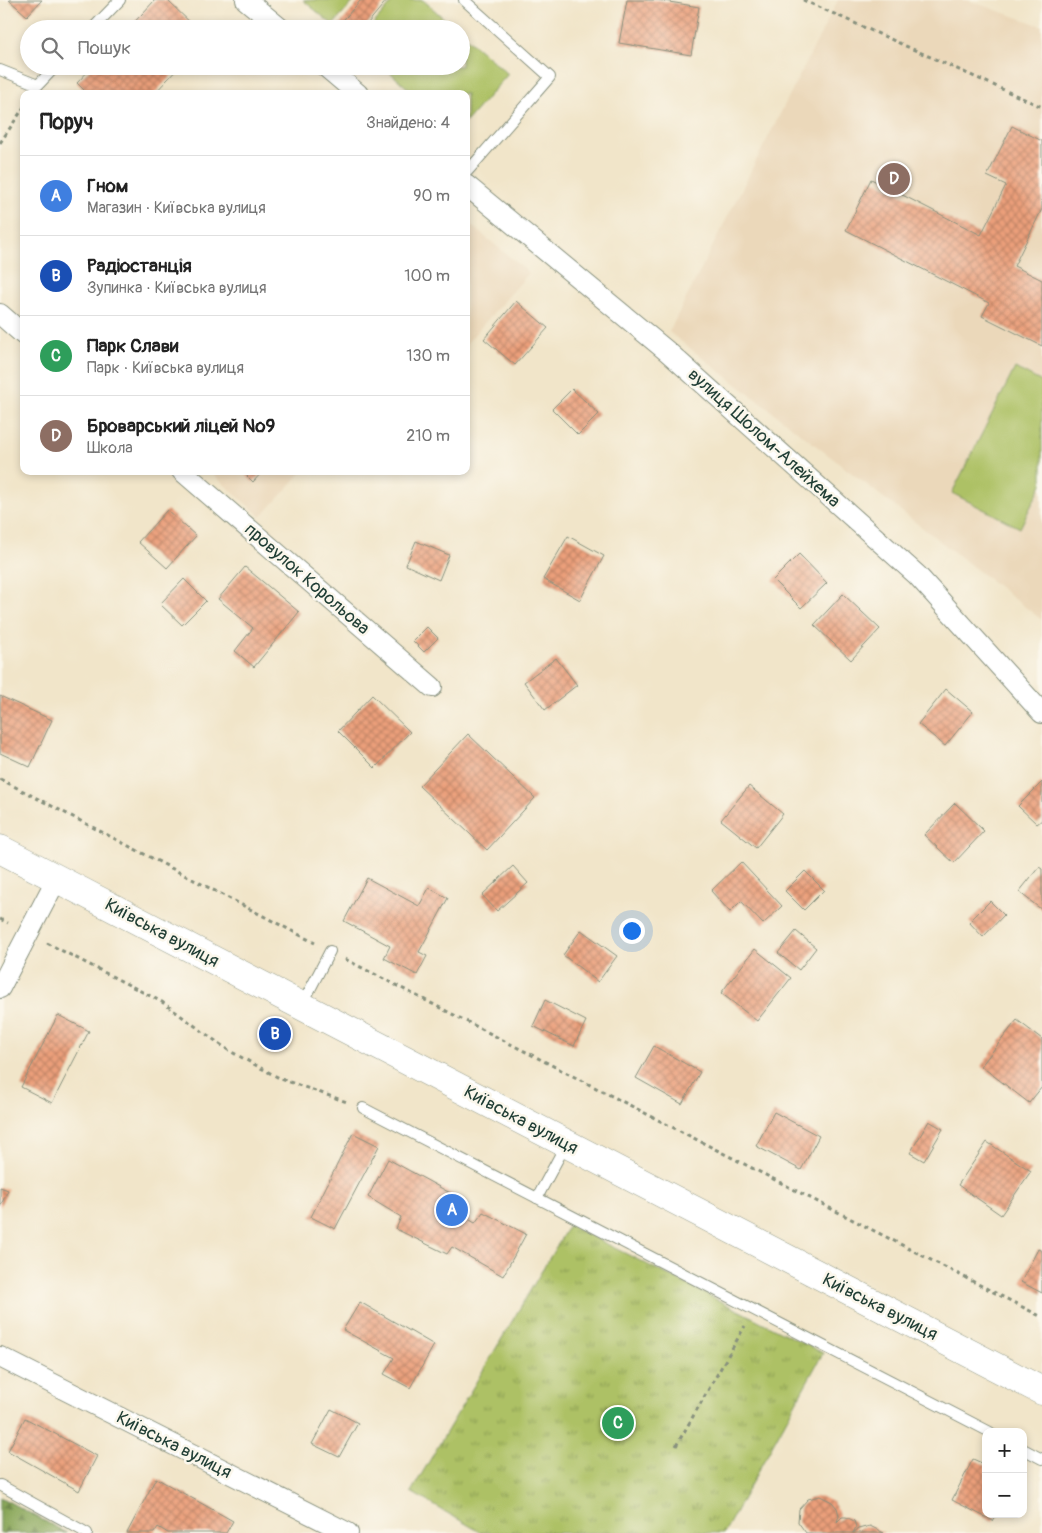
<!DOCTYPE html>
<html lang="uk">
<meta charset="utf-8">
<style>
body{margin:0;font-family:Pangolin,sans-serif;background:#f2f2f2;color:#222}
.controls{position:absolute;right:15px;bottom:15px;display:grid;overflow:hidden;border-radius:10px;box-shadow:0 2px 8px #0003}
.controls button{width:45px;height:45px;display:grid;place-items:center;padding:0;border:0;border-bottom:1px solid #e0e0e0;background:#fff;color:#222;font:25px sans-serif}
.you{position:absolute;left:631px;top:930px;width:18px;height:18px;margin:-12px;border:4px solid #fff;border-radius:50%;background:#1a73e8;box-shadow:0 0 0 8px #1a73e833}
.badge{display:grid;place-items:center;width:32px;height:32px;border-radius:50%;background:#1a73e8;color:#fff;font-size:16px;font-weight:700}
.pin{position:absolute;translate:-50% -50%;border:2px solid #fff;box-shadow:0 1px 5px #0006}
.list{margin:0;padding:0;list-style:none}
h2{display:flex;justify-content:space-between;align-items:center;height:65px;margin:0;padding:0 20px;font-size:21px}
h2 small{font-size:16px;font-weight:400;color:#767676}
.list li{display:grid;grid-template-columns:32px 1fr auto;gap:15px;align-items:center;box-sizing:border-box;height:80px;padding:0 20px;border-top:1px solid #e0e0e0}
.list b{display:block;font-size:19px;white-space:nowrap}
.list p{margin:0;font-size:16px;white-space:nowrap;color:#767676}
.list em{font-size:16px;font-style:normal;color:#767676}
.icon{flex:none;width:28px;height:28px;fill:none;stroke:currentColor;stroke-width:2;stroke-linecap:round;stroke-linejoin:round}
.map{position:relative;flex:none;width:1042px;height:1533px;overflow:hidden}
.search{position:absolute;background:#fff;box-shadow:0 2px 8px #0003;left:20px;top:20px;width:450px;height:55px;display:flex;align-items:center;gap:12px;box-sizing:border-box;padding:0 18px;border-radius:28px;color:#767676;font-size:19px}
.panel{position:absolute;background:#fff;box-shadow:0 2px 8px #0003;left:20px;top:90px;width:450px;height:385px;border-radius:10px}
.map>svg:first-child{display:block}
.built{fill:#ebd8ba}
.forest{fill:url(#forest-firs);stroke:#547247}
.park{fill:url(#park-tufts);stroke:#667f4c}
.garden{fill:#adc165;stroke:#667f4c}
.building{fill:url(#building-cross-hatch)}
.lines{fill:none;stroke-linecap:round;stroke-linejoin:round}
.service-casing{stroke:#88917e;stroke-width:12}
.minor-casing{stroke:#88917e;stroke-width:22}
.primary-casing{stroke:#88917e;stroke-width:29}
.path{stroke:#88917e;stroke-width:3;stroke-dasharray:4 4;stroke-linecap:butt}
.service{stroke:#fff;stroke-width:10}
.minor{stroke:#fff;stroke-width:20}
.primary{stroke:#fff;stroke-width:28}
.labels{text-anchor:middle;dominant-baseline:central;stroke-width:5;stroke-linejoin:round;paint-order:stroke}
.street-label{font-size:18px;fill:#1f3d34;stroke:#fbf7ec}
</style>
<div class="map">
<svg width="1042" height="1533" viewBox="0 0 1042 1533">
<defs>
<pattern id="forest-firs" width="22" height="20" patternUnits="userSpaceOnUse" patternTransform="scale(1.25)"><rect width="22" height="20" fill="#8aa75a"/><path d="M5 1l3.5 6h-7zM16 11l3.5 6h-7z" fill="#70894b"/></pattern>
<pattern id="park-tufts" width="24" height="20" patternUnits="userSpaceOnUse" patternTransform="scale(1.25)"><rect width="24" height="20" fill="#adc165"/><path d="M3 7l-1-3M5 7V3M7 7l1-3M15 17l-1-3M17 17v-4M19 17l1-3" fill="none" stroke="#8c9e54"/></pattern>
<pattern id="building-cross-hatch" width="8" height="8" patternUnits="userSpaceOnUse" patternTransform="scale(1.25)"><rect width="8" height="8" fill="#eb9f7a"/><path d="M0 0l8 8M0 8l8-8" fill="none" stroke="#be8365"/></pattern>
</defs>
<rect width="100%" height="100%" fill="#fbf7ec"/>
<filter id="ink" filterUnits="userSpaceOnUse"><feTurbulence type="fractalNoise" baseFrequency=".02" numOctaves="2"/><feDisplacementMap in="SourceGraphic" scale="10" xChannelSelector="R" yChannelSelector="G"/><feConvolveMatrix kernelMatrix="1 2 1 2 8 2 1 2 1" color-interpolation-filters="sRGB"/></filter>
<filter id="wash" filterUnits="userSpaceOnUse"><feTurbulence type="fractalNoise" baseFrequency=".0096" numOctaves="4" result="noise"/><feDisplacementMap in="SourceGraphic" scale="20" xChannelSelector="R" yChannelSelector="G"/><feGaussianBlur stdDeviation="1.12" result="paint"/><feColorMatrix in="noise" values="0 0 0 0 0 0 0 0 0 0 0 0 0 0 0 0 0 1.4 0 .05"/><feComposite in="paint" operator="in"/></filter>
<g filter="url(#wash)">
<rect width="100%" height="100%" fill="#f1e5c9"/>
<g class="built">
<path d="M838,0H967L1042,26V620L669,332Z"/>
<path d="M466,221L529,273L466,344Z"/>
<path d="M209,471H303L261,517Z"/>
</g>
<path class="forest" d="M0,1497L67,1533H0Z"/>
<path class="park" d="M569,1225L823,1353L724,1533H482L411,1492Z"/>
<g class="garden">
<path d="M303,0H355L333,25Z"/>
<path d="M394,0H423L456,29H369Z"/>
<path d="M461,33L508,74L466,122V94H414L383,66H461Z"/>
<path d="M1015,368L1042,382V484L1020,528L952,493Z"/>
</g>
<g id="blocks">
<g class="building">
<path d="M9,0H42L27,16Z"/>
<path d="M155,0H167L197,29H128Z"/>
<path d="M361,0H387L363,29H344L339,25Z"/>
<path d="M627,0H658L699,7L691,55L619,43Z"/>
<path d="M93,66H180L154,94H88L77,83Z"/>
<path d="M1012,126L1042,141V209L1014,266L1042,280V346L982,316L989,303L846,230L871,179L981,235L1006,185L987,176Z"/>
<path d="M516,301L548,328L515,365L484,339Z"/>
<path d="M572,389L599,414L578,435L552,409Z"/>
<path d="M242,471H263L253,482Z"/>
<path d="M167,510L196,536L167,568L138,542Z"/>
<path d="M568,536L604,556L580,600L543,579Z"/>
<path d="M416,541L449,555L439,580L406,565Z"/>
<path d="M799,554L827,583L801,608L773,580Z"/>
<path d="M245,567L299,612L254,667L235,651L253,628L218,599Z"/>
<path d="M184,579L206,601L182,625L160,604Z"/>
<path d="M843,594L880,629L851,660L814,625Z"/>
<path d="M427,627L438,638L424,652L413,641Z"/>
<path d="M556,658L577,685L545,710L524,682Z"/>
<path d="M946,689L973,712L945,746L918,724Z"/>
<path d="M372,695L410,732L375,768L338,731Z"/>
<path d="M0,696L52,720L30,767L0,753Z"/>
<path d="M468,734L535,798L487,850L419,786Z"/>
<path d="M1042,782V820L1037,824L1018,806Z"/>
<path d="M749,786L783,814L756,848L721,820Z"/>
<path d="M955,803L984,831L954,863L924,835Z"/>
<path d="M741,862L782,906L763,924L741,901L730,912L711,891Z"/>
<path d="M513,866L528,883L497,911L482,895Z"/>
<path d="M1039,867L1042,869V910L1019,892Z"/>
<path d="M805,871L824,890L804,910L785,891Z"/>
<path d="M367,878L419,906L429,888L448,898L419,952L427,956L417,975L384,958L390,946L344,921Z"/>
<path d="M990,901L1004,915L983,937L969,922Z"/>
<path d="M581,930L617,956L598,982L563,955Z"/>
<path d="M796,931L816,948L799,970L778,953Z"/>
<path d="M755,949L791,978L757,1021L721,993Z"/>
<path d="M545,1000L586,1021L574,1046L533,1026Z"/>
<path d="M58,1015L89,1031L52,1103L21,1087Z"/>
<path d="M1017,1020L1042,1039V1087L1029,1103L981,1066Z"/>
<path d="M654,1046L700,1072L682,1104L636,1078Z"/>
<path d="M774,1112L819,1136L801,1170L756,1146Z"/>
<path d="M929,1121L943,1129L924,1161L910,1153Z"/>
<path d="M353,1133L379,1146L335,1229L311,1217Z"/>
<path d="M987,1142L1031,1171L1001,1215L958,1185Z"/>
<path d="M388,1159L463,1200L457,1212L475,1223L483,1212L526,1234L503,1276L452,1247L447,1254L396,1229L401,1217L368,1197Z"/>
<path d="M0,1187L8,1190L0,1207Z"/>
<path d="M1038,1249L1042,1251V1293L1021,1282Z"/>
<path d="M360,1302L434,1345L410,1388L384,1374L394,1358L343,1330Z"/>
<path d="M331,1409L358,1423L339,1457L312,1444Z"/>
<path d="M25,1418L97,1456L79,1491L8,1451Z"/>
<path d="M973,1459L986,1465V1514H997L993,1521L952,1500Z"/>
<path d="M156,1478L233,1521L226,1533H168L158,1527L154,1533H127Z"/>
<path d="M820,1496L832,1502L837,1508L839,1515L837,1522L842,1517H846L854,1521L856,1527L853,1533L858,1529L870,1526L884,1533H806L798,1522L799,1509L808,1499Z"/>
</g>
</g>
</g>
<g filter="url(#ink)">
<use href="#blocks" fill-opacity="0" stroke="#88917e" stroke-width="1"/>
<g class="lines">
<g class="service-casing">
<g id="service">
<path d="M464,0L550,77L466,173"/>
<path d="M92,29L120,0"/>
<path d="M0,70L38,85L56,66"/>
<path d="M302,1005L330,951"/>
<path d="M363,1108L990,1432"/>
<path d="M537,1198L566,1144"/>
<path d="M1023,1449L1042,1459"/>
<path d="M0,1485L87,1533"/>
</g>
</g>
<g class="minor-casing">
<g id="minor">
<path d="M246,0L281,29"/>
<path d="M325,66L358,94"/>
<path d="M466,185L668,352L917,575L1042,713"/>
<path d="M0,314L24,335"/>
<path d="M182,471L432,687"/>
<path d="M0,988L57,878"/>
<path d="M0,1357L348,1533"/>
</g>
</g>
<g class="primary-casing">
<path id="primary" d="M0,849L1042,1391"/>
</g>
<g class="path">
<path d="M803,0L1042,107"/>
<path d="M0,143L24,107"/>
<path d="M0,779L315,943"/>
<path d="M0,919L8,923"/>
<path d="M47,943L162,1002L228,1050L281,1079L347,1102"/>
<path d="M345,959L1042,1317"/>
<path d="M676,1446L745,1326"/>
</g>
<use href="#service" class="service"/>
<use href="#minor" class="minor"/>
<use href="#primary" class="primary"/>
</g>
</g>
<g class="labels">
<g class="street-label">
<text transform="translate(764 438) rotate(42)">вулиця Шолом-Алейхема</text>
<text transform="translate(307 579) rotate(41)">провулок Корольова</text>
<text transform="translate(162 933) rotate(28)">Київська вулиця</text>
<text transform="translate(521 1120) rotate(28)">Київська вулиця</text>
<text transform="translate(880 1307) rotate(27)">Київська вулиця</text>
<text transform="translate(174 1445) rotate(27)">Київська вулиця</text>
</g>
</g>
</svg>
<div class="controls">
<button>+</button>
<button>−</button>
</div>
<div class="you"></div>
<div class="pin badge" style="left:452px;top:1210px;background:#3f7fe0">A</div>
<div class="pin badge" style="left:275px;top:1034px;background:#1a4fb4">B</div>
<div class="pin badge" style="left:618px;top:1423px;background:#2e9e5b">C</div>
<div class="pin badge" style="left:894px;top:179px;background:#8d6e63">D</div>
<div class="search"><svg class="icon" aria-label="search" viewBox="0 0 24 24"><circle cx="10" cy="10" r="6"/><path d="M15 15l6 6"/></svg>Пошук</div>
<section class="panel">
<h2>Поруч<small>Знайдено: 4</small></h2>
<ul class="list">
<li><span class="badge" style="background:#3f7fe0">A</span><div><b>Гном</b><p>Магазин · Київська вулиця</p></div><em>90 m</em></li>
<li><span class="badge" style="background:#1a4fb4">B</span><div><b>Радіостанція</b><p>Зупинка · Київська вулиця</p></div><em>100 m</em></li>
<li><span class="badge" style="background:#2e9e5b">C</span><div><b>Парк Слави</b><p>Парк · Київська вулиця</p></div><em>130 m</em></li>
<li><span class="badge" style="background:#8d6e63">D</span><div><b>Броварський ліцей №9</b><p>Школа</p></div><em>210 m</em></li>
</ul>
</section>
</div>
